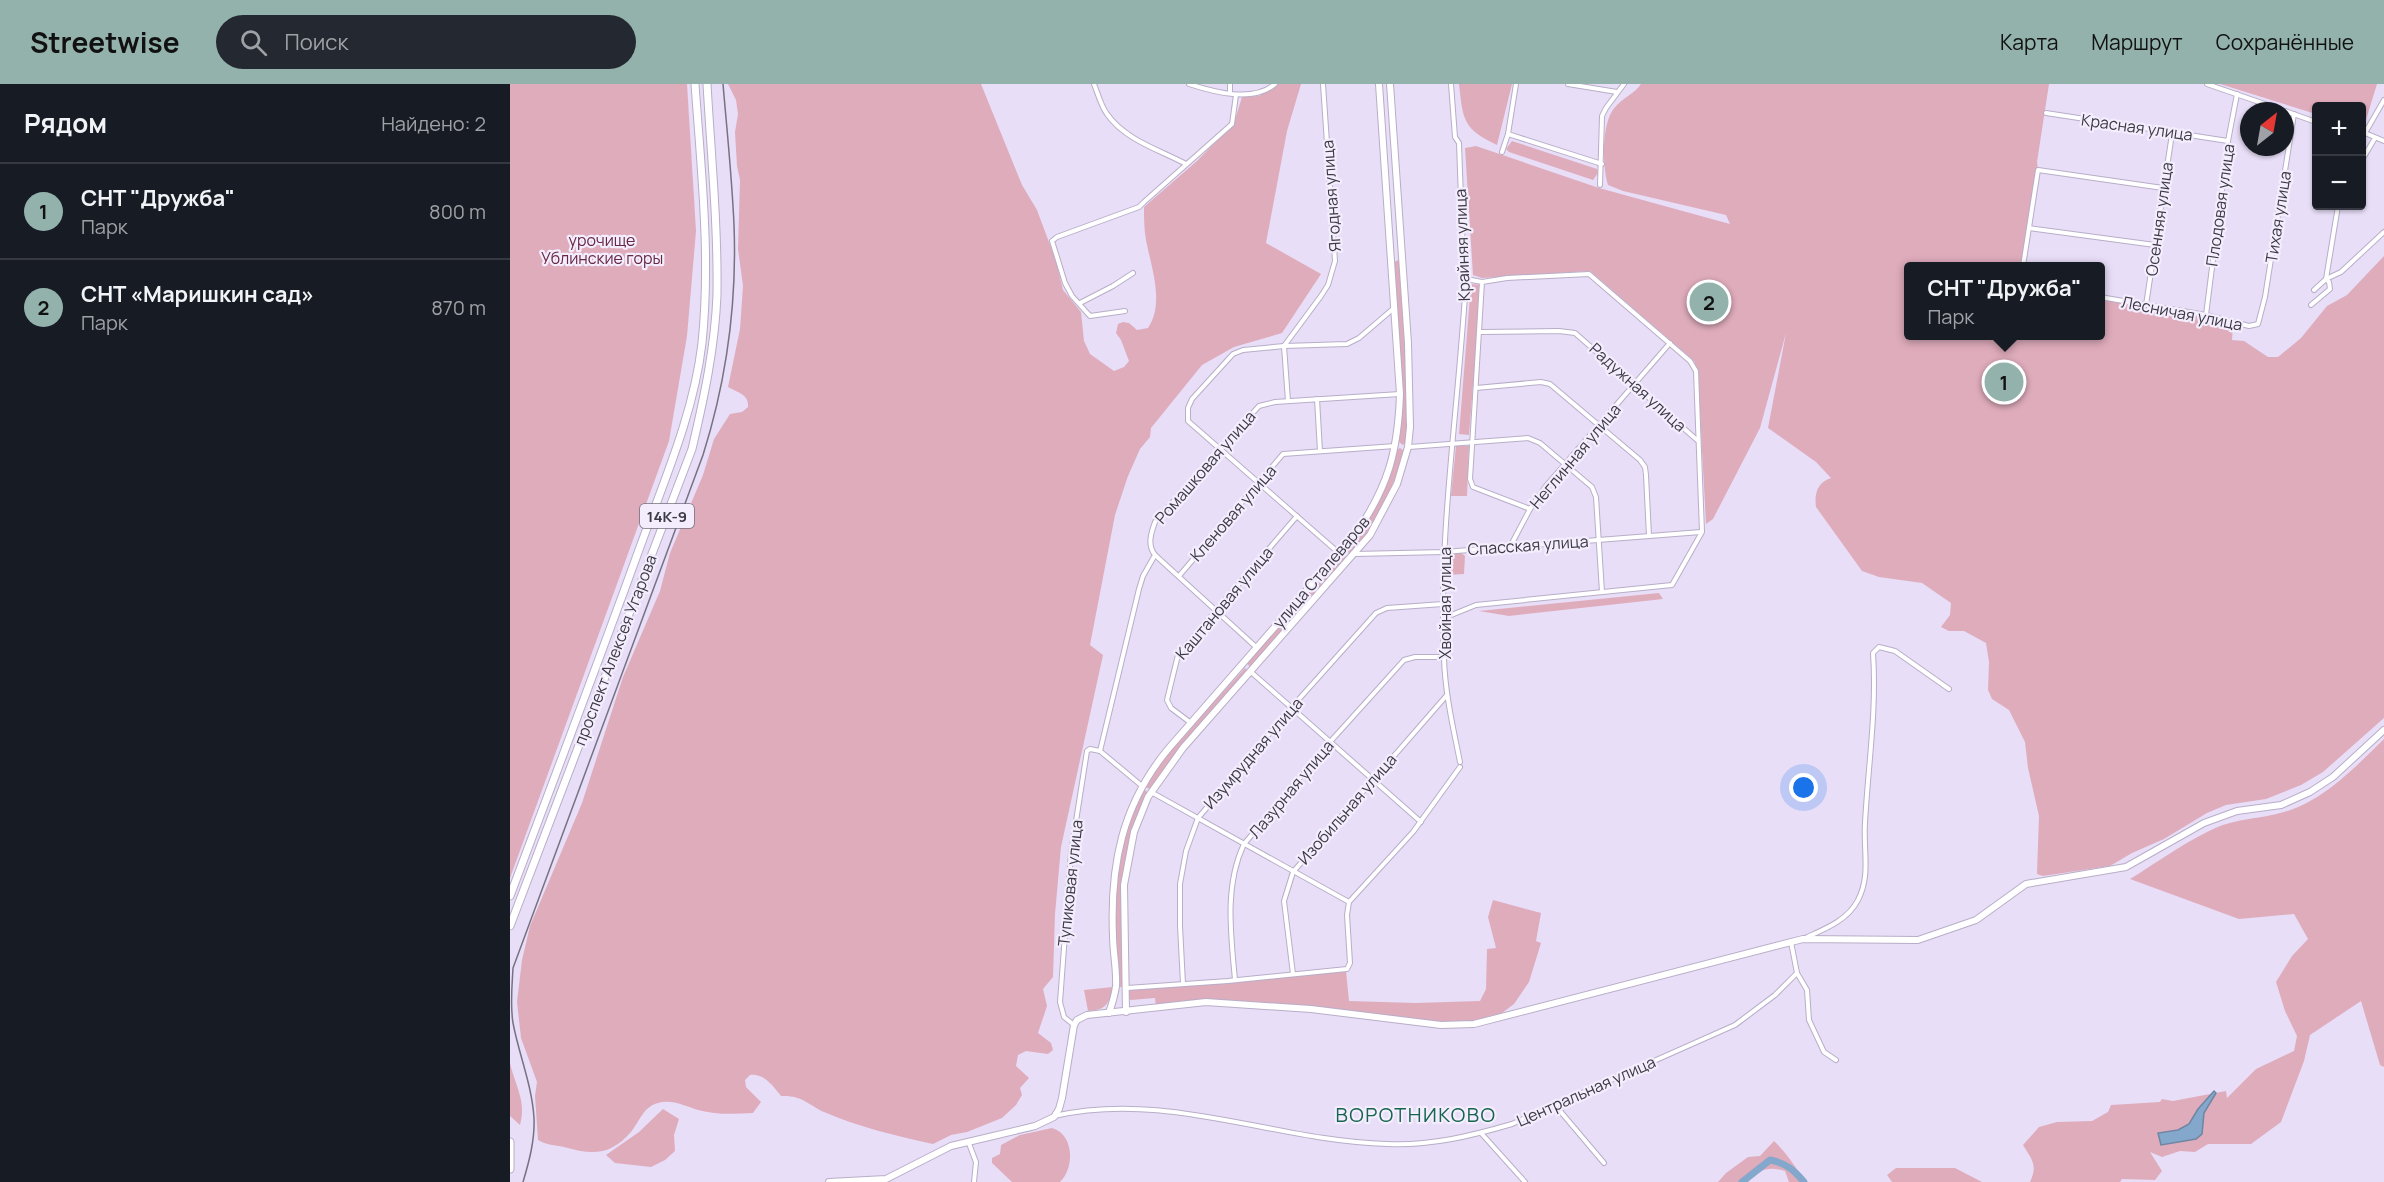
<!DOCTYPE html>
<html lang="ru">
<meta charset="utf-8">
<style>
body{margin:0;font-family:Manrope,sans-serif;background:#242831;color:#f1f3f6}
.controls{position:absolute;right:18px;top:18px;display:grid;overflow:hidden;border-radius:6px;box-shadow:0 2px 4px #0004}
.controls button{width:54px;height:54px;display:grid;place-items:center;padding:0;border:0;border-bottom:2px solid #363941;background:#171b24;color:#f1f3f6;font:30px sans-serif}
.compass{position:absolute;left:1730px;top:18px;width:54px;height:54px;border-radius:50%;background:#171b24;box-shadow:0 2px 4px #0004;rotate:31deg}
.you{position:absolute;left:1294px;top:704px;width:21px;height:21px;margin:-15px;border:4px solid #fff;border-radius:50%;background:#1a73e8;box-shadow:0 0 0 9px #1a73e833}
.badge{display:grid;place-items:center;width:39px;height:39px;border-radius:50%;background:#94b2ac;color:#111;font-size:20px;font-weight:700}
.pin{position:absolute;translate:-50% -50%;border:3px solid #fff;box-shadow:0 2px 6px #0006}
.popup{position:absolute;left:1394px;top:178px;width:201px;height:78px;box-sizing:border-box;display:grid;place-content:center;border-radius:6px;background:#171b24;filter:drop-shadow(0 2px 4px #0005);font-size:20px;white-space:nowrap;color:#9ea1a6}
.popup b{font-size:22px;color:#f1f3f6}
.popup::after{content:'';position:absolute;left:50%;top:100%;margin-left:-12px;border:12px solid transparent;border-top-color:#171b24}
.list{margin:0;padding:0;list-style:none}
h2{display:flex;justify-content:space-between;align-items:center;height:78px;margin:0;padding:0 24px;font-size:26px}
h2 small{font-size:20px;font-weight:400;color:#9ea1a6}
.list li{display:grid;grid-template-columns:39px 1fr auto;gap:18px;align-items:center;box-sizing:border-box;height:96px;padding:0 24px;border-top:2px solid #363941}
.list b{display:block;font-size:22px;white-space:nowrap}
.list p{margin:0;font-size:20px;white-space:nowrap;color:#9ea1a6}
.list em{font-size:20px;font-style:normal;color:#9ea1a6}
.icon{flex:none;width:33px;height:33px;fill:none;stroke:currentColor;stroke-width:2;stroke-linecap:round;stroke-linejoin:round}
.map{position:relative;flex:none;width:1874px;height:1098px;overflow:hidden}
header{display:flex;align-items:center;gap:36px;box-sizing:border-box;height:84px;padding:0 30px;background:#94b2ac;color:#111}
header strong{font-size:28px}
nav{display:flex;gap:33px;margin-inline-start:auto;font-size:21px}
.search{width:420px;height:54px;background:#242831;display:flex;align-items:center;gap:15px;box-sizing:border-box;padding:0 21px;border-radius:33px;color:#9ea1a6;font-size:22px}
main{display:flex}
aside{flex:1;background:#171b24}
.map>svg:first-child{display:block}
.green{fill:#dfacbc}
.water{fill:#84a7cc;stroke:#6f86a3;stroke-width:1.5}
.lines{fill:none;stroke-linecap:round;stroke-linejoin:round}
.river{stroke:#84a7cc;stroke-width:7}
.street-casing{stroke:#b8aec7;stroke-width:6}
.secondary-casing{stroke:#b8aec7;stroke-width:8}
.primary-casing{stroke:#b8aec7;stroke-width:9}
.street{stroke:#fff;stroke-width:4}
.secondary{stroke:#fff;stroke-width:6}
.primary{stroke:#fff;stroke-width:7}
.tram{stroke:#777180;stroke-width:1.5}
.labels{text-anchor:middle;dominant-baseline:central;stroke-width:4.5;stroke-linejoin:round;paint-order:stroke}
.shield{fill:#f3edfd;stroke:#746f7b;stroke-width:1.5}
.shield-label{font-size:15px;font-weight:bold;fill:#3d3943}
.street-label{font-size:16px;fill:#3d3943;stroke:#f3edfd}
.park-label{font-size:16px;fill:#682842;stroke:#f3edfd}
.quarter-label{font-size:20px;letter-spacing:1.5px;fill:#176450;stroke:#f3edfd}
</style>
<header>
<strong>Streetwise</strong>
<div class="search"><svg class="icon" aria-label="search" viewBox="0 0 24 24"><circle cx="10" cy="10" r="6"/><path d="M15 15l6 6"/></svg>Поиск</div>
<nav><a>Карта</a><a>Маршрут</a><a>Сохранённые</a></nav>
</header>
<main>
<aside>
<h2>Рядом<small>Найдено: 2</small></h2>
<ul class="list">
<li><span class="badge">1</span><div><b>СНТ &quot;Дружба&quot;</b><p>Парк</p></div><em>800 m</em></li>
<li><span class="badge">2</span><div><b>СНТ «Маришкин сад»</b><p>Парк</p></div><em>870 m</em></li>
</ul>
</aside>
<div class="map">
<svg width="1874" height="1098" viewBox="0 0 1874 1098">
<rect width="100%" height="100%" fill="#e8def8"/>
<g class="green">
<path d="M0,0H177L186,147L177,252L159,357L0,794Z"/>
<path d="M218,0H471L512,101L527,126L546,177L553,206L571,228L574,257L580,270L604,287L614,283L619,277L611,256L606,249L608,240L613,238L619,239L627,246L638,244C655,219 641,183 636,156C634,145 634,134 634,123L688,76L724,39L732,13L749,12L766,0H791L777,47L756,159L811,190L772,249L724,263L692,281L641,344L640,353L630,365L618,392L605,431L580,561L593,571L551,763L545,830L543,893L533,905L537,922L528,949L541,959L543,966L538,970L516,967L508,971L506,982L519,994L510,1004L512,1011L506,1021L492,1034L457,1048L441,1051L423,1060C387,1052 348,1043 314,1028C297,1020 292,1011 271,1012C263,1002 254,989 240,991L235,996L236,1003L251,1018L243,1029C225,1030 206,1031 188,1026C175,1022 162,1015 148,1019C134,1022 129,1038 121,1048C100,1072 82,1071 54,1063C44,1061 37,1061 28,1056L25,1012L27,998L11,954L7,918L12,876L20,842L72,719L113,593L150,507L160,469L193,391L204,355L220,330L232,328L238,323C239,310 228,309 218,303L230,245L233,202L228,165L230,96L227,82L225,48L228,30L226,16Z"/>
<path d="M949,0H1002L987,61C953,45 953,36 949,0Z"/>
<path d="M1131,0H1539L1527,78L1528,86L1513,182H1398V252H1590V213L1721,237L1723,242L1722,256L1734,257L1758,273H1768L1791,254L1817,222L1837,211L1874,172V634L1813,688L1791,701L1756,715L1716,721L1697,729L1654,755L1622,769L1600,782L1533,792L1527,790L1529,732L1518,684L1515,658L1499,626L1482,615L1478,606L1479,578L1476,559L1454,547H1439L1431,543L1440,531L1441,519L1412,499L1369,493L1352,487L1306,423C1304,409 1308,398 1321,394L1306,378L1258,344L1276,249L1250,344L1203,435L1196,440L1188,290L1184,277L1080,187L972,194L963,191L955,64L966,62L1089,104L1220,140L1216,131L1113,107L1098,101C1092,81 1091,37 1106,22C1114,13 1124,10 1131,0Z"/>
<path d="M1710,0H1867L1855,39H1852V22H1806V30Z"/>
<path d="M1002,57L1087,85L1088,89L1083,96L999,68L996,65Z"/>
<path d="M888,176L890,179C894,238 902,298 896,358L893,361L889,358L892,311L883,179Z"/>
<path d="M961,200L971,201L959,351L949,350Z"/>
<path d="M946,362H959L957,412H941Z"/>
<path d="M890,364L894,367C882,407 868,440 839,470L837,465C861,429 875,409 887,366Z"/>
<path d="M950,468L955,472L954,490L936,491L940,470Z"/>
<path d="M831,471L837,473L740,584L737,578Z"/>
<path d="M1149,509L1153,515L999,532L969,527Z"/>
<path d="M735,584L737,586L656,682L640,705L635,703L651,676Z"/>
<path d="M1874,655V983L1870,981L1851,917L1800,951L1794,977L1771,1038L1741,1060H1698L1685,1068L1670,1067L1652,1073L1640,1068L1652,1087L1645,1096L1612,1095L1610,1098H1520C1528,1081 1522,1076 1513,1061L1529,1043L1547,1038L1582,1037L1598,1028L1601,1021L1650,1018L1652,1015L1663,1017L1716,1007L1717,1014L1746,985L1784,967L1787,952L1775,927L1766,898L1782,872L1798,855L1784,830L1729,835L1620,795C1646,779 1672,760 1699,747C1725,734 1744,736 1770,729C1812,719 1844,684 1874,655Z"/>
<path d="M634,705L638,709C629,731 619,753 615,776C607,818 615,860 613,903H609C606,866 601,820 607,783C612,756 622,730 634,705Z"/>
<path d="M983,816L1031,829L1026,857L1031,859L1019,898L1004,920L992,929L962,937L924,938L731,917L708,916L646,923L645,914L621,916L618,914V908L622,904L836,887L839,917L905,919L970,917L976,905L977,865L986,864L978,833Z"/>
<path d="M603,903C599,920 596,926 578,927L574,906Z"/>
<path d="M0,979C5,1001 17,1018 10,1041L0,1032Z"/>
<path d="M153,1025L169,1035L164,1051L165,1067L155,1076L141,1083L105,1079L96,1071L129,1048Z"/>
<path d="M542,1044C564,1050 565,1084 550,1098H502L482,1079V1074L490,1070L491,1061L510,1051Z"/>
<path d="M1264,1057C1278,1070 1285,1084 1297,1098H1279L1275,1087C1259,1082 1249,1085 1238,1098H1208L1216,1089L1238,1073L1250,1072Z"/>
<path d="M1386,1084H1445L1472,1098H1382L1377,1091Z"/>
</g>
<path class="water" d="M1704,1007L1706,1009L1694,1029L1692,1050L1686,1055L1651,1061L1648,1049L1668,1046L1679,1040L1688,1025Z"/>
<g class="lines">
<path class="river" d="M1232,1098L1260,1076C1276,1079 1284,1086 1294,1098"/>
<g class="street-casing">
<g id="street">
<path d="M584,0C588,10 591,22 597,30C615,56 650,66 676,80"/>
<path d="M679,0C704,8 743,19 765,0"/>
<path d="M720,0V8"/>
<path d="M941,0L945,53L949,59L953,171L956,195C949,321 928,448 934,574C935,609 943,643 950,678"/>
<path d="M1058,0L1107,8"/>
<path d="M1697,0L1775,27"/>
<path d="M1775,27L1806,38"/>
<path d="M1536,29L1718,57"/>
<path d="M1855,49L1874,16"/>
<path d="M998,50L1092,80"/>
<path d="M1852,52L1855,49L1874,57"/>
<path d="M992,68L998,50L1006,0"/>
<path d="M1852,76L1865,54"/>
<path d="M1090,101L1092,32L1096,24L1114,0"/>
<path d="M1519,144L1645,161"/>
<path d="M1513,182L1528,86L1653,104"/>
<path d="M972,198L960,395L963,403L1020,425"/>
<path d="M1804,206L1816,195L1831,188L1874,148"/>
<path d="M1590,213L1696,231L1739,242L1748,240L1755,213L1784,30"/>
<path d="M570,219L603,202L623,189"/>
<path d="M1636,221L1662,50"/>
<path d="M1801,221L1820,205L1819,198L1816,195L1828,122"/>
<path d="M615,227L580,232L562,212L555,199L542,157L547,153L629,123L634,118L722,40L726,11"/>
<path d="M1696,231L1718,57L1727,10"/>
<path d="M970,248L1049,247L1065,249L1187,356"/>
<path d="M966,304L1031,298L1040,300L1130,376L1135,383L1136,391L1139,452"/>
<path d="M807,315L810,367"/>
<path d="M778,317L774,262L811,212L818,201L825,177L813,0"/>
<path d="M899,363L1018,354L1030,359L1082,403L1086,413L1092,508"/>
<path d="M1001,461L1020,425L1036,402L1160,259"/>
<path d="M830,470L678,337V324L682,315L723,270L733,266L774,262L837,260L849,254L884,224"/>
<path d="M844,470L934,468L1191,448"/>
<path d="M645,471L746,563"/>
<path d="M669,492L773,370L885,362"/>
<path d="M934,537L939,532L966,521L1162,501L1192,448L1186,287L1180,277L1079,190L997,194L972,198L956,195"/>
<path d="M741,588L911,738"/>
<path d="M681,639L661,624L657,616L668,571L787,432"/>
<path d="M590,667L629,505L633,492L645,471C637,461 641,449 645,438L749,322L765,318L890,310"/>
<path d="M590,667L632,702"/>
<path d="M641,708L839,818"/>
<path d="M1297,853C1315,845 1338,836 1348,816C1361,791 1353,766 1355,739C1358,682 1367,626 1363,569L1369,563L1385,567L1439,605"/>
<path d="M1287,889L1297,906L1299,936L1314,968L1326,976"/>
<path d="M783,890L774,817L783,788L937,611"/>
<path d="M725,896C721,851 714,802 734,760L820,658L894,576L905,573H933"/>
<path d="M673,900L670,842V800L676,767L688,734L781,624L866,529L877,524L933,520"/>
<path d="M617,904L718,897L837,885L840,879L837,831L839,818L903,748L950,683"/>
<path d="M564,941L554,933L550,918L561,769L577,667L580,665L590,667"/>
<path d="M1045,1021L1094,1079"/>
<path d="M544,1032C658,1006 764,1057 877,1060C920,1062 961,1052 1002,1040L1225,941L1265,911L1287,889L1281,858"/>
<path d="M971,1049L1015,1098"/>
<path d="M458,1057L466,1078L464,1098"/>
</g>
</g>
<g class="secondary-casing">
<g id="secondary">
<path d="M616,928L614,801L624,748L638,713L673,664L860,451L887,400L898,363L900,343L898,259L880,0"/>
<path d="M599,929C602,920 605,911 606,902C607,886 603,868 603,852C600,781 612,720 659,664L845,451C878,403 888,368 890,310L869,0"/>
<path d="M319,1098L376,1095L441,1062L525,1042L544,1033L549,1025L552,1014L564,941L567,936L577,931L696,918L801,925L931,941L964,940L1293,855L1408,856L1466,836L1516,800L1616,783L1694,739L1727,727L1771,721L1800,708L1823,693L1874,646"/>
</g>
</g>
<g class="primary-casing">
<g id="primary">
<path d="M0,812C44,695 88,579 130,463C154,397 184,329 192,259C201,173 191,85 185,0"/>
<path d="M0,842L182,365C194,314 205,263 207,211C208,141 201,70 197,0"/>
<path d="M0,1058V1085"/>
</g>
</g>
<use href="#street" class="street"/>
<use href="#secondary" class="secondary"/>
<use href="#primary" class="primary"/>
<path class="tram" d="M13,1098C19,1078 25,1056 24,1034C22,1001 9,971 3,939C0,921 2,903 3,884L193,371C216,298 227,218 224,141C222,94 217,47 213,0"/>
</g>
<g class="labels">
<rect class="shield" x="130" y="420" width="54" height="24" rx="4.5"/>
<g class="shield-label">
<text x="157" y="432">14К-9</text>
</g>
<g class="street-label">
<text transform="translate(1627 43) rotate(8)">Красная улица</text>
<text transform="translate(821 112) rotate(-94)">Ягодная улица</text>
<text transform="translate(1710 121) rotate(-82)">Плодовая улица</text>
<text transform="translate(1768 133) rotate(-81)">Тихая улица</text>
<text transform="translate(1649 135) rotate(-82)">Осенняя улица</text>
<text transform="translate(952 161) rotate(-92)">Крайняя улица</text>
<text transform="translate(1672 229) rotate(11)">Лесничая улица</text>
<text transform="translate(1128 303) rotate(42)">Радужная улица</text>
<text transform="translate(1065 372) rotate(-50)">Неглинная улица</text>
<text transform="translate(695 383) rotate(-49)">Ромашковая улица</text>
<text transform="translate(723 429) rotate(-49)">Кленовая улица</text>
<text transform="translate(1018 461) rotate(-4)">Спасская улица</text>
<text transform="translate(811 488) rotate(-50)">улица Сталеваров</text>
<text transform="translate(714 519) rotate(-50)">Каштановая улица</text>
<text transform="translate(935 519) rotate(-90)">Хвойная улица</text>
<text transform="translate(105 566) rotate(-69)">проспект Алексея Угарова</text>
<text transform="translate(743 669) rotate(-49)">Изумрудная улица</text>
<text transform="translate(781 705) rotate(-50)">Лазурная улица</text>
<text transform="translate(837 725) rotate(-49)">Изобильная улица</text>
<text transform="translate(560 799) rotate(-84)">Тупиковая улица</text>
<text transform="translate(1076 1007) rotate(-24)">Центральная улица</text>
</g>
<g class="park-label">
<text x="92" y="156">урочище<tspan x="92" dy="18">Ублинские горы</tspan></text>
</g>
<g class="quarter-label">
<text x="906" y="1030">ВОРОТНИКОВО</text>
</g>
</g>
</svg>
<div class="controls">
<button>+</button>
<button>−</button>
</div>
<svg class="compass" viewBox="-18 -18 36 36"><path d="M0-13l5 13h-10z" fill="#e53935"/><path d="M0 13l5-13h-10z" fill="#9ea1a6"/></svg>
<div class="you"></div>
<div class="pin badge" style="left:1494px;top:298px">1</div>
<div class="popup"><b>СНТ &quot;Дружба&quot;</b>Парк</div>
<div class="pin badge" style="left:1199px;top:218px">2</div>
</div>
</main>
